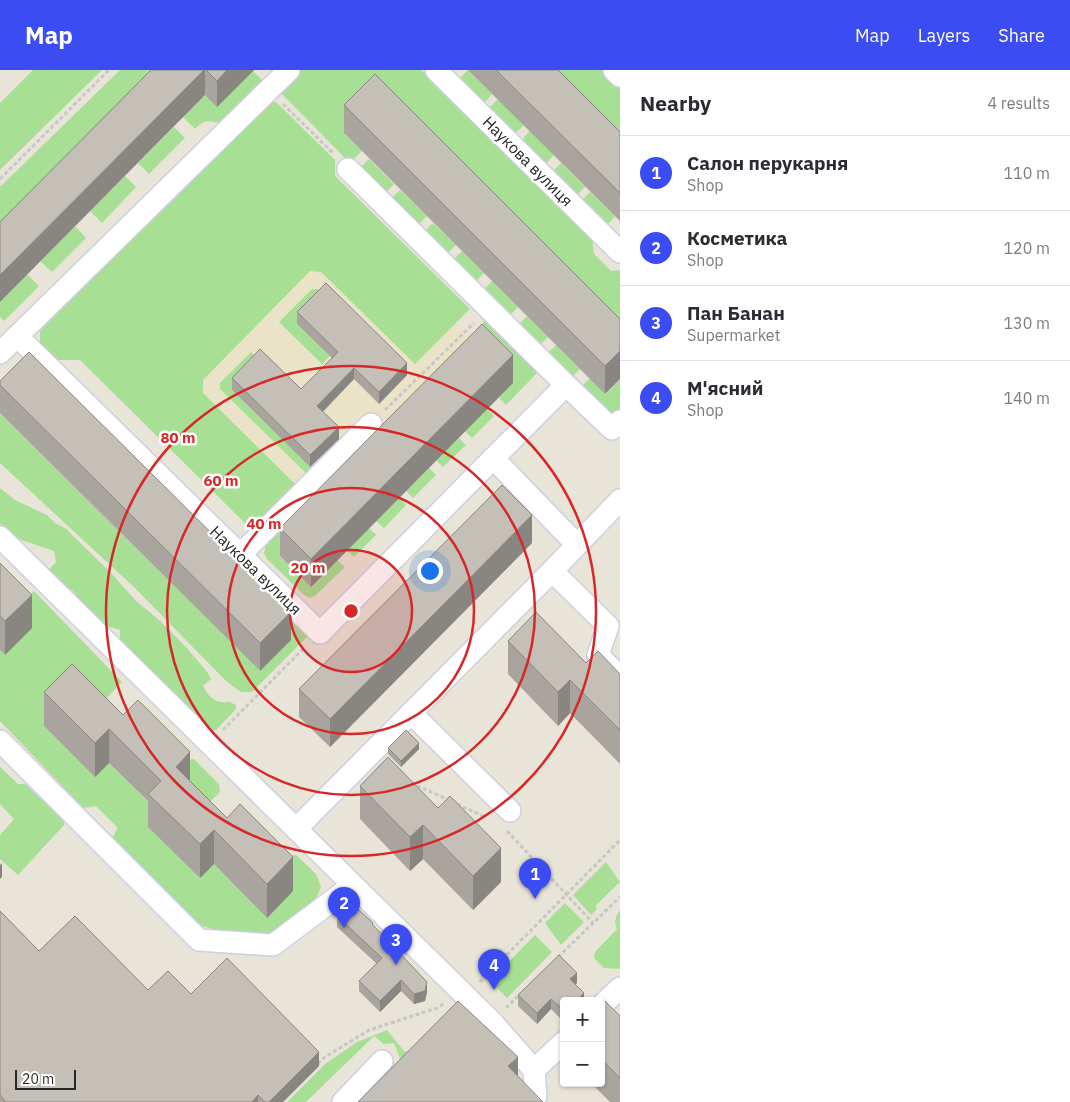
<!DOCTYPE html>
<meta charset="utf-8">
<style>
body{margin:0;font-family:"IBM Plex Sans",sans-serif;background:#f7f7f7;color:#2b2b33}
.controls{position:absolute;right:15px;bottom:15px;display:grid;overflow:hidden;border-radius:5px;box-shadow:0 1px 4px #0004}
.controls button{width:45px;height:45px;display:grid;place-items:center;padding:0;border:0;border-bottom:1px solid #e1e1e2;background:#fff;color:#2b2b33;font:25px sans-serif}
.scale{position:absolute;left:15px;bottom:12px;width:61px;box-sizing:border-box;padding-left:5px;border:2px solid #272727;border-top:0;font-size:14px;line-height:18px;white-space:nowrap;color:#272727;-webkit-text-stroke:4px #fff;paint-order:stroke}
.you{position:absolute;left:429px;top:500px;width:18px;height:18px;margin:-12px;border:4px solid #fff;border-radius:50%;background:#1a73e8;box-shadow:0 0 0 8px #1a73e833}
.badge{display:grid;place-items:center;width:32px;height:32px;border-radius:50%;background:#3b4cf3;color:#fff;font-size:16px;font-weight:700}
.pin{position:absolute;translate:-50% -41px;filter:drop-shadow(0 1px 2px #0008)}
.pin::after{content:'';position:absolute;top:26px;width:18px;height:15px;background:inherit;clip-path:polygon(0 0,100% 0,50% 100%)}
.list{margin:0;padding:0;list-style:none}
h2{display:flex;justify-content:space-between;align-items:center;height:65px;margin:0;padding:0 20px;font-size:21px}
h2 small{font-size:16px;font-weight:400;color:#7c7c81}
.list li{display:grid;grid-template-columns:32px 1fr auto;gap:15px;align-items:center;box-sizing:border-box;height:75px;padding:0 20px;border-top:1px solid #e1e1e2}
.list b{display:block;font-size:19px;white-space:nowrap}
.list p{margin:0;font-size:16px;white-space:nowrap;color:#7c7c81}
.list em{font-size:16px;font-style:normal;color:#7c7c81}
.map{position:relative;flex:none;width:620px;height:1032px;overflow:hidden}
header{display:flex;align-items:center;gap:30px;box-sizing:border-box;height:70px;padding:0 25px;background:#3b4cf3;color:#fff}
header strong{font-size:24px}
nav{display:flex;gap:28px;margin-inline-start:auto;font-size:18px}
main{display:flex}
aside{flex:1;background:#fff}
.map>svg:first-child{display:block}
.education{fill:#ebe3c7}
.green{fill:#a7df95}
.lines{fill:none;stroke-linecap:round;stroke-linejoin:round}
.minor-casing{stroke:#cecfe0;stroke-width:24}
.path{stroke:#c7c7c7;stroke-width:3;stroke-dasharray:4 2.5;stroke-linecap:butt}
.minor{stroke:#fff;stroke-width:21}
.wall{fill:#a9a59e}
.shaded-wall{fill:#898681}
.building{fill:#c4c0b8;stroke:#898681}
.ring{fill:none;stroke:#d62828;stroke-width:2.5}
.labels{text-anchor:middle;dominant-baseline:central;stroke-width:5;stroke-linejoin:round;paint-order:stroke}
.street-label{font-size:16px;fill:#272727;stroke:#fff}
.centre{fill:#d62828;stroke:#fff;stroke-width:2.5}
.ring-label{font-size:15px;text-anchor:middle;font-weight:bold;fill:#d62828;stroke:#fff;stroke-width:5;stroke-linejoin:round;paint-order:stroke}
</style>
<header>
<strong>Map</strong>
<nav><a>Map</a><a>Layers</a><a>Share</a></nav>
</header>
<main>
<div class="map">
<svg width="620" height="1032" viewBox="0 0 620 1032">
<rect width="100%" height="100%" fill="#e9e4d8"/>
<path class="education" d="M300,97L471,267L283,457L112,288Z"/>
<g class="green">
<path d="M33,0H102L0,100V33Z"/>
<path d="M120,0H178L0,179V117Z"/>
<path d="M298,0H421L592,168L594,184L611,201L620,200V277L344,63L362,81L350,93L281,23Z"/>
<path d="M468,0L492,24L485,32L480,30L460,11V8Z"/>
<path d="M530,0H602L620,17V90Z"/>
<path d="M253,1L266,14L224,54C210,52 206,47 195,59L183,47L205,25Z"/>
<path d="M498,29L524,55L517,62H514L491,39L490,37Z"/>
<path d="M267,32H276L335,90V106L470,239L415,294L321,202L310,201L203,310V323L297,416L253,461L80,290H58L40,273V261Z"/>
<path d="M174,57L185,68L149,104L138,93Z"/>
<path d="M530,61L554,85L547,92L542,91L524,72V67Z"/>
<path d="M369,89L394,114L383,125L358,100Z"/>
<path d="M561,93L585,117L578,124L573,122L555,104V99Z"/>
<path d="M125,106L136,117L102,153L90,141Z"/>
<path d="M400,120L427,146L416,157L389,131Z"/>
<path d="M590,122L615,146L608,154H604L583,133V129Z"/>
<path d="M433,153L456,175L445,186L422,164Z"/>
<path d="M75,156L86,168L52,202L40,191Z"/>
<path d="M462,181L484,203L473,214L451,192Z"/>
<path d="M27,204L39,216L4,251L0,247V232Z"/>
<path d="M492,211L518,237L507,248L481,222Z"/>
<path d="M312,219H320L326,225L330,286L322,294L279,252Z"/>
<path d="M527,246L548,267L537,278L516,257Z"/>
<path d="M486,250L538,301L536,304L506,335L499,328L513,312L280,486L311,516L337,490L345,497L315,526L309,528L304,525L267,489L264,483L267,470Z"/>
<path d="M556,275L580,299L569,310L545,286Z"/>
<path d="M251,282L260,291L232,320L313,400L308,405L220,319V313Z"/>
<path d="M590,308L606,324L620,309V342L613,346L579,319Z"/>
<path d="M487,339L494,346L472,368L465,361Z"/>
<path d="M0,343L260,601L287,546L308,566L252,622H241L227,612L135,518L0,393Z"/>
<path d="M459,368L466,375L443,397L436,390Z"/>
<path d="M429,398L436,405L413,428L406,421Z"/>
<path d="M0,418L15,430L47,445L55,453L65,458L112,504L137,532L157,548L185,576L208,603L211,609L203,616C207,623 212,631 221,632C229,633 227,630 236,635V639L216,660H208L134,585L120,569V560C90,552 89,542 72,520L62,519L47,502L56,492L54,481L15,468L0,454Z"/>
<path d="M399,428L406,435L384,458L376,451Z"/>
<path d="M369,458L376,465L354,487L347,480Z"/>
<path d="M34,521L122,612L90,646L44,656L95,706L109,693L161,744L199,808L214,794L267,847L289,785H296L316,804L321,817L315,831L274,865L214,859L198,855L111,769L118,758L96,736L83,738L0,651V580L5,585L14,541Z"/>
<path d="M194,689L219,714L220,722L193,748L187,690Z"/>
<path d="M0,697L18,714H25L64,750V755L18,805L0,789V765L14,749L0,734Z"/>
<path d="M606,792L620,812L595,836L597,839L591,845L573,825Z"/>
<path d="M565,833L584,852L561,875L545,853Z"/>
<path d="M620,840V899L604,898L594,888L595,882L617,859C614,852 615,847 620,840Z"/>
<path d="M535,865L552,882L507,928L490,911Z"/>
<path d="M387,960L404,981L409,982L402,994L394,973L384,974L374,966L306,1032H287L325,994L357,972Z"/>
</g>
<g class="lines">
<g class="minor-casing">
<g id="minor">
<path d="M436,0L620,182"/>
<path d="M614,0L620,6"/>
<path d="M348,99L566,315"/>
<path d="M17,266L320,563L566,315L612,359L620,351"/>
<path d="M0,283L289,0"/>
<path d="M493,388L577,475"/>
<path d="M0,467L492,952L534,1000L564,972"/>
<path d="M240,485L371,354"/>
<path d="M552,501L608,556L598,585L620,607"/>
<path d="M411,643L510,741"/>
<path d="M0,671L199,870L273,875L353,815"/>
<path d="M296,759L552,501L620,430"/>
<path d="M601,936L620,918"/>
<path d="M534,1000L536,1026"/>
<path d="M343,1032L382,991"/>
</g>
</g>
<g class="path">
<path d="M283,34L334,84"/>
<path d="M0,109L109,0"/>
<path d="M385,340L474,253"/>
<path d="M223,660L305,577"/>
<path d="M411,713L449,730"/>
<path d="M457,734L485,747"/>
<path d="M507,761L593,853"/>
<path d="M558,887L620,827"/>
<path d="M479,910L481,911L620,770"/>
<path d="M506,938L521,923"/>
<path d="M318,994L322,989L369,960L437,938L444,934"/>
</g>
<use href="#minor" class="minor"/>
</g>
<g class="wall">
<path d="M151,0H254L217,37L205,25Z"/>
<path d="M468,0H558L620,62V151Z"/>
<path d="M344,35L620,249L605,324L344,63Z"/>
<path d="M297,242L407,305L379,334L354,309L323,342L339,369L310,397L232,320V308L301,319L332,288L297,254Z"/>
<path d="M0,311L291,570L260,601L0,343Z"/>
<path d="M513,313L311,517L280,486V458Z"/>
<path d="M532,473L330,677L299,647V619Z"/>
<path d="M0,493L32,558L5,585L0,580Z"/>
<path d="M508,571L620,604V694L570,643L558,656L508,604Z"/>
<path d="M72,594L190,711L293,821L267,848L214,794L200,808L148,757V731L109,693L95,707L44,656V622Z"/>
<path d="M388,678L419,679L401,697L388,684Z"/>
<path d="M388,687L501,812L473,840L423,789L410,801L360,749V716Z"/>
<path d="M0,841L39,881L148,920L191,924L319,996L283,1032H0Z"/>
<path d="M337,846L373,856L427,922L425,931L414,934L401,921L380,942L359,921V911L377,894L337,857Z"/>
<path d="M577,913L575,915L584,931H564V952L551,939L537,954L518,936V925Z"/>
<path d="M601,932L620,946V1032H610L591,1013H601Z"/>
</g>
<g class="shaded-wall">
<path d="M204,0H205V25L0,232V205Z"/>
<path d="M227,0H254L217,37V11Z"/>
<path d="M620,281V309L605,324V296Z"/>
<path d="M513,285V313L311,517V489Z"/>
<path d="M407,293V305L379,334V322Z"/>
<path d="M354,298V309L317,347V336Z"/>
<path d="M339,357V369L310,397V385Z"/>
<path d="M532,445V473L330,677V649Z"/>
<path d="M32,525V558L5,585V551Z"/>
<path d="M291,542V570L260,601V573Z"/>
<path d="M570,610V643L558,656V622Z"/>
<path d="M109,659V693L95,707V673Z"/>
<path d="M419,673V679L401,697V691Z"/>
<path d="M190,682V716L176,697Z"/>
<path d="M423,755V789L410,801V767Z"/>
<path d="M214,760V794L200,808V774Z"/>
<path d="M501,778V812L473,840V806Z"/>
<path d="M293,787V821L267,848V814Z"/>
<path d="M2,793V807L0,809V795Z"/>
<path d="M577,903V913L570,920V909Z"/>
<path d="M401,910V921L380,942V931Z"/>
<path d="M427,912V922L425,931L414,934V924Z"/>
<path d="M584,923V931H576Z"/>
<path d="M551,929V939L537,954V943Z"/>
<path d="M319,982V996L283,1032H269Z"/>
<path d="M518,987V1005L508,1014V996Z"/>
<path d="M258,1025V1032H252Z"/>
</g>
<g class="building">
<path d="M151,0H204L0,205V152Z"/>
<path d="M206,0H227L217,11Z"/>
<path d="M496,0H558L620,62V123Z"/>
<path d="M375,4L620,249V281L605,296L344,35Z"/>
<path d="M326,213L407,293L379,322L354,298L317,336L339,357L310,385L232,308L260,279L301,319L338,282L297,242Z"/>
<path d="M482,254L513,285L311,489L280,458Z"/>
<path d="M29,282L291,542L260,573L0,315V311Z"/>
<path d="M502,415L532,445L330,649L299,619Z"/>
<path d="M0,493L32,525L5,551L0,546Z"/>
<path d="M536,542L586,593L598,581L620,604V660L570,610L558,622L508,571Z"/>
<path d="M72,594L123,645L138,630L190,682L176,697L227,748L240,734L293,787L267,814L214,760L200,774L148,724L161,711L109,659L95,673L44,622Z"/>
<path d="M406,660L419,673L401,691L388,678Z"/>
<path d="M388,687L438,738L450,726L501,778L473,806L423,755L410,767L360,716Z"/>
<path d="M350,832L373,853L372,854L427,912L425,921L414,924L401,910L380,931L359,911L382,888L337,846Z"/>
<path d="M0,841L39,881L75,846L148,920L168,901L191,924L227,888L319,982L269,1032H265L258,1025L252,1032H6L0,1025Z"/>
<path d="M559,885L577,903L570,909L584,923L576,931H564V941L551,929L537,943L518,925Z"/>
<path d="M604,930L620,946V1008L601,989V932Z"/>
<path d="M458,931L518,987L508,996L543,1032H358Z"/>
</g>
<circle cx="351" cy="541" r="61" fill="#d62828" fill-opacity=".12"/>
<g class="ring">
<circle cx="351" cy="541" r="61"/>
<circle cx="351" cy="541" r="123"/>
<circle cx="351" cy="541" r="184"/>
<circle cx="351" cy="541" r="245"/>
</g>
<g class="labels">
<g class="street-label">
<text transform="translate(528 91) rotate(45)">Наукова вулиця</text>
<text transform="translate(256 500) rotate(44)">Наукова вулиця</text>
</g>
</g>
<circle cx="351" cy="541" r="8" class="centre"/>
<g class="ring-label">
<text x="178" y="373">80 m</text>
<text x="221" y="416">60 m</text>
<text x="264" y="459">40 m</text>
<text x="308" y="503">20 m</text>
</g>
</svg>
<div class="controls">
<button>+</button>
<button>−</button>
</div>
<div class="scale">20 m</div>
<div class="you"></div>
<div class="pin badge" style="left:535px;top:829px">1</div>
<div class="pin badge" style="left:344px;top:858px">2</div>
<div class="pin badge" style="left:396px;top:895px">3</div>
<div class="pin badge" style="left:494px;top:920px">4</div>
</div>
<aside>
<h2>Nearby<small>4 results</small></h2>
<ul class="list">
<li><span class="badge">1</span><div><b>Салон перукарня</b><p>Shop</p></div><em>110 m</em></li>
<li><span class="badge">2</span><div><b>Косметика</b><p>Shop</p></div><em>120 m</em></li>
<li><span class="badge">3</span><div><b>Пан Банан</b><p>Supermarket</p></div><em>130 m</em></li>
<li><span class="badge">4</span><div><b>М'ясний</b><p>Shop</p></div><em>140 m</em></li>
</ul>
</aside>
</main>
